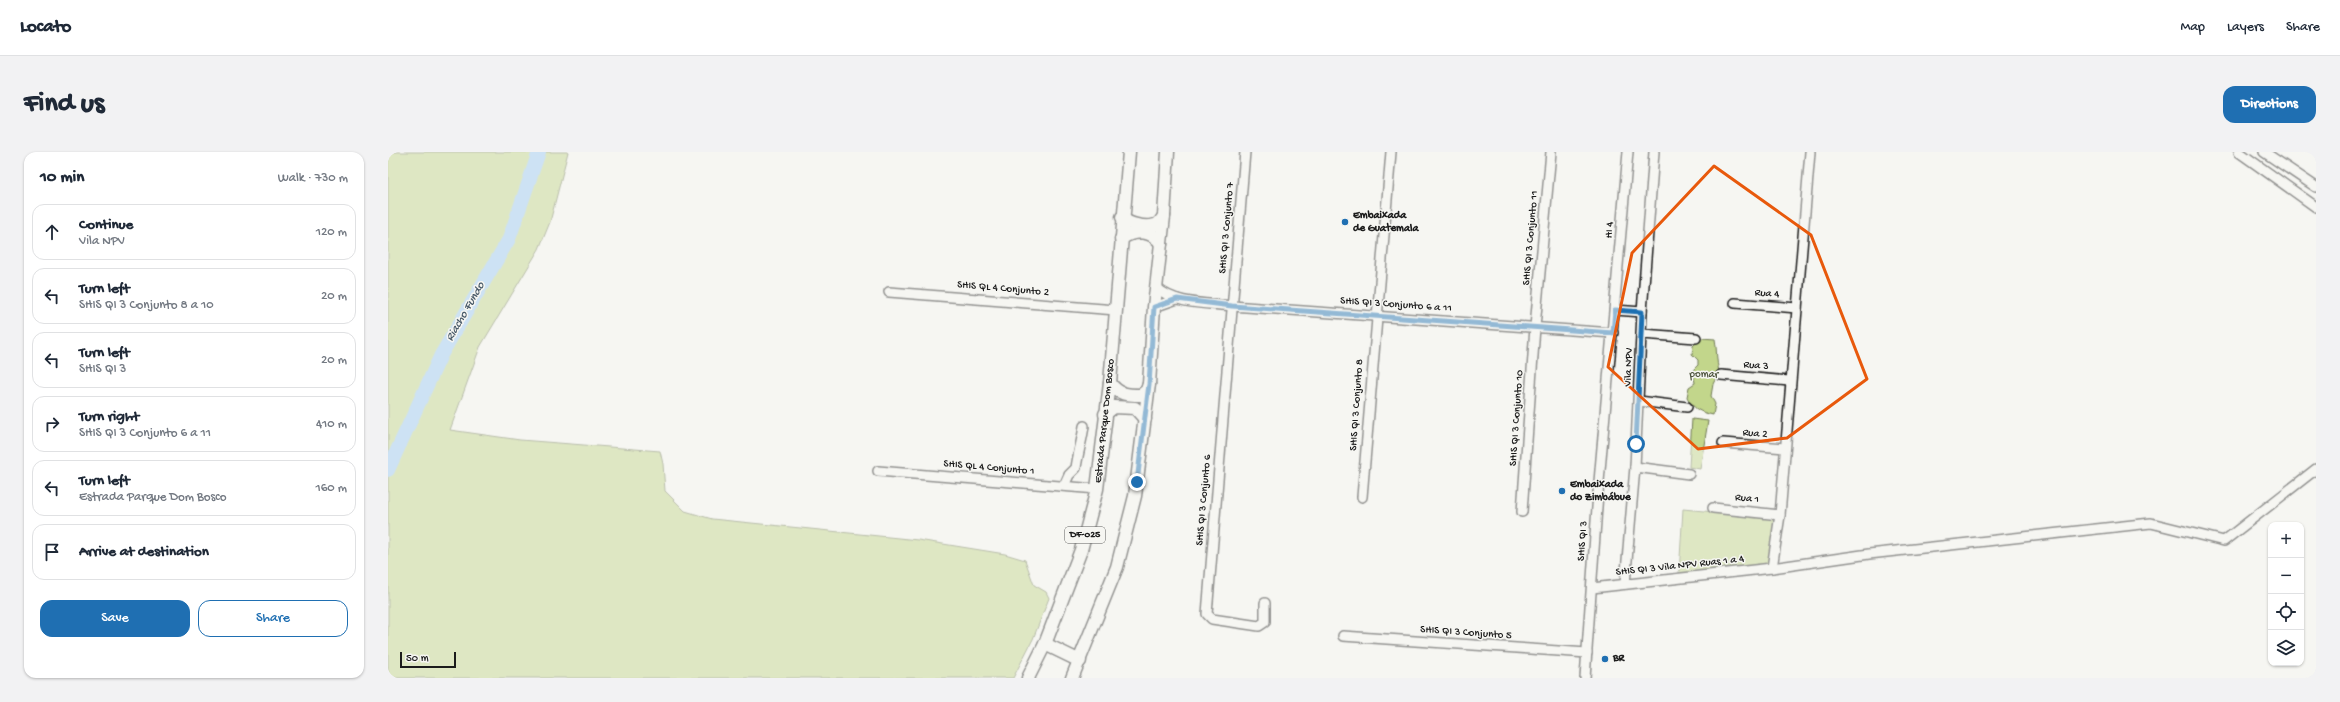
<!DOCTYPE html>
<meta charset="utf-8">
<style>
body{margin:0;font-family:"Gochi Hand",sans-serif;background:#f2f2f3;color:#1f2937}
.controls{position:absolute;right:12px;bottom:12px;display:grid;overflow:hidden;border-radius:8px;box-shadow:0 1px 3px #0004}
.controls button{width:36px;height:36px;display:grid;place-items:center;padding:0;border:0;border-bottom:1px solid #e0e1e3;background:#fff;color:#1f2937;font:20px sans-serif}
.scale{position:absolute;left:12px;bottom:10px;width:56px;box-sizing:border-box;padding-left:4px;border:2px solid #1c1c1c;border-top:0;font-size:11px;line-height:14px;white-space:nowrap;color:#1c1c1c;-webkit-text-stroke:3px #f6f6f2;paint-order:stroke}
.stop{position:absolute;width:12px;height:12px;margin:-9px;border:3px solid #1f6fb2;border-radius:50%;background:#fff}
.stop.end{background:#1f6fb2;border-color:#fff;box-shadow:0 1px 4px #0008}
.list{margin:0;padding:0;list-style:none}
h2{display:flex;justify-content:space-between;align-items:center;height:52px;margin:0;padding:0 16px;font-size:17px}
h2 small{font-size:13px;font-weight:400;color:#747a83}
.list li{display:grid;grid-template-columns:26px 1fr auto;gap:12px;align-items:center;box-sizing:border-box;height:56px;margin:0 8px 8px;padding:0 8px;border:1px solid #e0e1e3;border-radius:12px}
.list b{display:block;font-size:15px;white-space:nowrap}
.list p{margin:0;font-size:13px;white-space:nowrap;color:#747a83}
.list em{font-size:13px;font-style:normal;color:#747a83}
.actions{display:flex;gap:8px;padding:12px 16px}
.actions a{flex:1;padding:9px 0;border:1px solid #1f6fb2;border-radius:12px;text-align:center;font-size:14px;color:#1f6fb2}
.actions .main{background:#1f6fb2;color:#fff}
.icon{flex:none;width:22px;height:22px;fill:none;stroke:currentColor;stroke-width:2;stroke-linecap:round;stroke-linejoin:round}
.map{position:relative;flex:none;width:1928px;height:526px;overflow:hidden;border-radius:12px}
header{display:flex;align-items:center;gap:24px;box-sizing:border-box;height:56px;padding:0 20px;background:#fff;border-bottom:1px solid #e0e1e3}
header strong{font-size:19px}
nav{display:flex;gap:22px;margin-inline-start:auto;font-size:14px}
.intro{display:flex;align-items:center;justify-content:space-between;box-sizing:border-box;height:96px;padding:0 24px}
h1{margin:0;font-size:28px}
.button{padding:10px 18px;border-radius:12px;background:#1f6fb2;color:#fff;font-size:14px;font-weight:700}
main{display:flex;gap:24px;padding:0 24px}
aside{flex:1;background:#fff;border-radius:12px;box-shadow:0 1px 3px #0004}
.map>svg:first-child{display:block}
.green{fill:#c2d68b;stroke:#6f7954}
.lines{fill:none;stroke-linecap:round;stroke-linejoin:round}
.river{stroke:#9bc9f6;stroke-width:14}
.minor-casing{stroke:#1c1c1c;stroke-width:12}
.major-casing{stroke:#1c1c1c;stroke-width:15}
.minor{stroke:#f6f6f2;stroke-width:9}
.major{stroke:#f6f6f2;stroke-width:12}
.route{stroke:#1f6fb2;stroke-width:5}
.marked{fill:none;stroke:#e8590c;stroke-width:3;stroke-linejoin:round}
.poi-dot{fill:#1f6fb2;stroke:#f6f6f2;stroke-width:1.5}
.labels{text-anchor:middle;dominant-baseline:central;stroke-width:3;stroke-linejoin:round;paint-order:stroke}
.shield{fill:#f6f6f2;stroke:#5d5d5c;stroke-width:1}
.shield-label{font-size:10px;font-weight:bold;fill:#1c1c1c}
.poi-label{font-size:11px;font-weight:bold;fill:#1c1c1c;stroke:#f6f6f2;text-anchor:start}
.street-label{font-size:11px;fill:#1c1c1c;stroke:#f6f6f2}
.park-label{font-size:11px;fill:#4e543d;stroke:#f6f6f2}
.water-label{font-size:12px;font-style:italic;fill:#485968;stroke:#f6f6f2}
</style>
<header>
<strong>Locato</strong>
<nav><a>Map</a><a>Layers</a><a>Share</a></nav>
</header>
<div class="intro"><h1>Find us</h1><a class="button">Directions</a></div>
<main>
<aside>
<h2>10 min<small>Walk · 730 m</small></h2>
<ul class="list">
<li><svg class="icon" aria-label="ahead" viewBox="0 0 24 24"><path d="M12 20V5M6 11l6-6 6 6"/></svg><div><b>Continue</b><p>Vila NPV</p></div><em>120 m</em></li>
<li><svg class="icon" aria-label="left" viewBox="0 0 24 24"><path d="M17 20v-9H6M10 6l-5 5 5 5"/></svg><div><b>Turn left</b><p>SHIS QI 3 Conjunto 8 a 10</p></div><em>20 m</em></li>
<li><svg class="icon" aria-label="left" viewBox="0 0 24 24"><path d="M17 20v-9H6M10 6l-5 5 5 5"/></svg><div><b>Turn left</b><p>SHIS QI 3</p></div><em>20 m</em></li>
<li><svg class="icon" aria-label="right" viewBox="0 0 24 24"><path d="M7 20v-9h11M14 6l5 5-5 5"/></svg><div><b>Turn right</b><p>SHIS QI 3 Conjunto 6 a 11</p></div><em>410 m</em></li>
<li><svg class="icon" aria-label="left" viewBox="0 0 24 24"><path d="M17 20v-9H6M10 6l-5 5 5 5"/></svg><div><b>Turn left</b><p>Estrada Parque Dom Bosco</p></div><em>160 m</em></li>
<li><svg class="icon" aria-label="arrive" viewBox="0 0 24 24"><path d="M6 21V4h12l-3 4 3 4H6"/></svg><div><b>Arrive at destination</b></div></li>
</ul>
<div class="actions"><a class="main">Save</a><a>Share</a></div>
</aside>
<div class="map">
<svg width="1928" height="526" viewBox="0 0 1928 526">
<rect width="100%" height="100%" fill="#f6f6f2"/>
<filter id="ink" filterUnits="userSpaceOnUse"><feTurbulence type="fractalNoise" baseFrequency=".025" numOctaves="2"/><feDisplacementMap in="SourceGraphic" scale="8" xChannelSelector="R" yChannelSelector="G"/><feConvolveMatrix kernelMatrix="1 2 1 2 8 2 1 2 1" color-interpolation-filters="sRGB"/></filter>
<g filter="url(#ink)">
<g class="green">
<path d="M0,0H180L162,70L151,97L92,195L62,278L132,288L272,299L275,312L277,339L297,359L324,367L530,388L617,402L637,408L646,433L658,440L661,446L645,487L625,526H0Z"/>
<path d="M1313,186L1327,187C1329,198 1328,208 1331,220L1325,232L1323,244L1327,252L1325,263C1312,260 1305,257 1299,245L1301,235L1307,231L1305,218L1310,213V208L1304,202L1305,194Z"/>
<path d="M1304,267L1320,269L1312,317L1301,315Z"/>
<path d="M1295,357L1388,366L1380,413L1291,422Z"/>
</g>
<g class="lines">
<path class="river" d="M0,318L53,203L121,87L151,0"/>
<g class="minor-casing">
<g id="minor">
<path d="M857,0L819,462L824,467L871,474L877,470V451"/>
<path d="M1851,0L1928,55"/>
<path d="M1876,0L1928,35"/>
<path d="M768,135C787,153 819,151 844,154L1225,181"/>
<path d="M501,140L728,158"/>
<path d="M1347,151L1409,156"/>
<path d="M766,155L789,147"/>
<path d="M1227,158L1254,160"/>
<path d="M1254,182L1308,186"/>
<path d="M1333,223L1401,229"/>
<path d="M1251,249L1299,255"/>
<path d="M1335,291L1397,296"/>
<path d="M1247,315L1301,322"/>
<path d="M490,319L709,337"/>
<path d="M676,334L681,323L688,316C690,301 694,289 696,274"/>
<path d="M974,345L1003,0"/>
<path d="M1325,356L1392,363"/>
<path d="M1134,360L1147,175L1163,0"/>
<path d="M1384,416L1392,363L1422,0"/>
<path d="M1237,432L1247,315L1254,160L1266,0"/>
<path d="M1204,436L1384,416L1481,402L1763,371L1836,389L1928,317"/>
<path d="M955,484L1199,501"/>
<path d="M1197,526L1210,341L1240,0"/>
</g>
</g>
<g class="major-casing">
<g id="major">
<path d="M734,65C740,73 758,76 767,73C771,72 774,67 776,64"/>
<path d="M733,87C745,78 764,77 773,92"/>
<path d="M722,231C731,243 739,243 753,243L759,238L761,232"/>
<path d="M717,262L726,255L747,256L757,267"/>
<path d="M657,492L692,509"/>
<path d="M640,526L657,492L693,398L709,337L722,231L741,0"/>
<path d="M684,526L729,415L747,344L761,232L766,155L776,64L780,0"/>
</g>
</g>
<use href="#minor" class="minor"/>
<use href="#major" class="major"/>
</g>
</g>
<g class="lines" filter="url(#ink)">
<path class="route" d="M749,330L761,232L766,155L789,147L844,154L1225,181L1227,158L1254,160L1248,292"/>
</g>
<path d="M0 0H1928V526H0ZM1326,14L1423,83L1479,227L1399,286L1310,297L1220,215L1244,101Z" fill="#f6f6f2" fill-opacity=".55" fill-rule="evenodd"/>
<path class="marked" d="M1326,14L1423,83L1479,227L1399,286L1310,297L1220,215L1244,101Z"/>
<g class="poi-dot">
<circle cx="957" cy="70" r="4"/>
<circle cx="1174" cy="339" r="4"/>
<circle cx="1217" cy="507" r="4"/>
</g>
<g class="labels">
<rect class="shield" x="677" y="375" width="40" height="16" rx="3"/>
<g class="shield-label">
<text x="697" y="383">DF-025</text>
</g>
<g class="poi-label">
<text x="965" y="64">Embaixada<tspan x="965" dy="13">de Guatemala</tspan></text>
<text x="1182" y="333">Embaixada<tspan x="1182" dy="13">do Zimbábue</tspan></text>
<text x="1225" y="507">BR</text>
</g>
<g class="street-label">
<text transform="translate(839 76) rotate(-85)">SHIS QI 3 Conjunto 7</text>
<text transform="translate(1222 78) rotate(-86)">HI 4</text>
<text transform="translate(1143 86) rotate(-85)">SHIS QI 3 Conjunto 11</text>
<text transform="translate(615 137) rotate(5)">SHIS QL 4 Conjunto 2</text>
<text transform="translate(1379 142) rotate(5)">Rua 4</text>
<text transform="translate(1008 153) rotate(4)">SHIS QI 3 Conjunto 6 a 11</text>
<text transform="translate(1368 214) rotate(5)">Rua 3</text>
<text transform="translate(1241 215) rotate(-88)">Vila NPV</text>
<text transform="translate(969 253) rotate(-86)">SHIS QI 3 Conjunto 8</text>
<text transform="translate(1129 266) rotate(-86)">SHIS QI 3 Conjunto 10</text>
<text transform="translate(717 269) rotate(-84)">Estrada Parque Dom Bosco</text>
<text transform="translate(1367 282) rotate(4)">Rua 2</text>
<text transform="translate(601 316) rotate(5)">SHIS QL 4 Conjunto 1</text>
<text transform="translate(1359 347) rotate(6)">Rua 1</text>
<text transform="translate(816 348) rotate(-85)">SHIS QI 3 Conjunto 6</text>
<text transform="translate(1195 389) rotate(-86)">SHIS QI 3</text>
<text transform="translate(1292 414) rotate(-6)">SHIS QI 3 Vila NPV Ruas 1 a 4</text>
<text transform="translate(1078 481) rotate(4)">SHIS QI 3 Conjunto 5</text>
</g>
<g class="park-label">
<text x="1316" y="223">pomar</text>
</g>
<g class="water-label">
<text transform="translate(78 160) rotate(-60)">Riacho Fundo</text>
</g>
</g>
</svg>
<div class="controls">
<button>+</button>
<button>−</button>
<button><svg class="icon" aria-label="locate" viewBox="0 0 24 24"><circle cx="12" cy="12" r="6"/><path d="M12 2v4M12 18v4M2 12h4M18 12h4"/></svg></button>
<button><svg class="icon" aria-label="layers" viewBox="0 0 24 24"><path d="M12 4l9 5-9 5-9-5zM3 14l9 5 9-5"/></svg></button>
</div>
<div class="scale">50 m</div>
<div class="stop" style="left:1248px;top:292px"></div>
<div class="stop end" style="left:749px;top:330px"></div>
</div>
</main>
